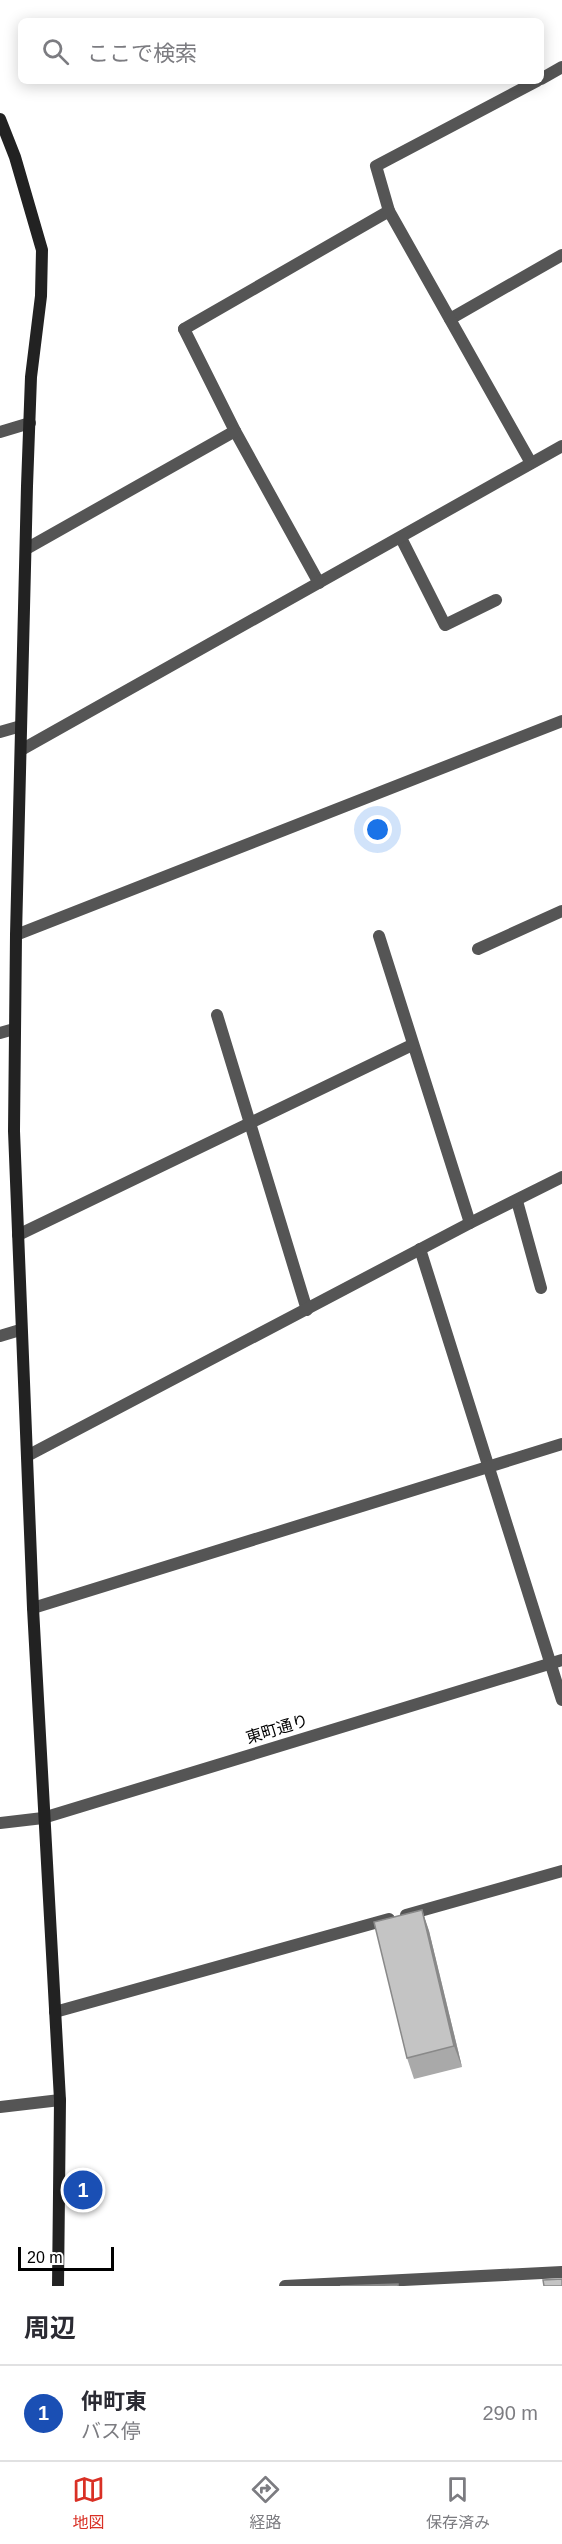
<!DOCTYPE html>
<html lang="ja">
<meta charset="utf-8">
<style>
body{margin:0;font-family:Arial,"Noto Sans JP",sans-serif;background:#f2f2f3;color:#2b2b33}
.scale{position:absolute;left:18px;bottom:15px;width:96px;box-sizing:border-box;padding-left:6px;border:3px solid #000;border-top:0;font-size:16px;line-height:21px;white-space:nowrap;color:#000;-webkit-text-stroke:4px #fff;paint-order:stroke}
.you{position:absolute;left:378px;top:830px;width:21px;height:21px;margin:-15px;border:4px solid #fff;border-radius:50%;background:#1a73e8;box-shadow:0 0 0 9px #1a73e833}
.badge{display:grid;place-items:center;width:39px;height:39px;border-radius:50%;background:#d93025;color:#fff;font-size:20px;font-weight:700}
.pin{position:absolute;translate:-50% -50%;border:3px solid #fff;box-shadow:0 2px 6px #0006}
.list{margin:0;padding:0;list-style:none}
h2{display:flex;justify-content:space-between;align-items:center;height:78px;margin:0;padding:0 24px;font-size:26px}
h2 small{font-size:20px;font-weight:400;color:#7c7c81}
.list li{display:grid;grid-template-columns:39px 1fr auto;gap:18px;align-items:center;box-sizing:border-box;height:96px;padding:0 24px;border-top:2px solid #e1e1e2}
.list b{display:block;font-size:22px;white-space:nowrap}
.list p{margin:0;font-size:20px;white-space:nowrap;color:#7c7c81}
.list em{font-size:20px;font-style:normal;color:#7c7c81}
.icon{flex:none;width:33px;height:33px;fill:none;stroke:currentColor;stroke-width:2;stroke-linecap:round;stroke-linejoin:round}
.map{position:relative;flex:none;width:562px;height:2286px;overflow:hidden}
.search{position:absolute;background:#fff;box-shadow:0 3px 15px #0003;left:18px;right:18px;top:18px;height:66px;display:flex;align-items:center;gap:15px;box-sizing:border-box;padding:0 21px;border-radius:9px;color:#7c7c81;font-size:22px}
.sheet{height:174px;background:#fff}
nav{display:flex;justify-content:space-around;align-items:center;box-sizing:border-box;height:84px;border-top:2px solid #e1e1e2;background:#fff;font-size:16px;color:#7c7c81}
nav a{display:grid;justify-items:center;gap:3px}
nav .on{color:#d93025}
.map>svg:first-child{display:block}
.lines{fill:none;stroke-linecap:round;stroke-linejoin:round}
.lane{stroke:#555;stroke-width:12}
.street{stroke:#555;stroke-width:12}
.secondary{stroke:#222;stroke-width:12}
.wall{fill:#a9a9a9}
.shaded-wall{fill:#898989}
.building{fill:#c4c4c4;stroke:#898989;stroke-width:1.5}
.labels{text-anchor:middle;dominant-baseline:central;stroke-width:6;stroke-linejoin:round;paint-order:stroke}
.street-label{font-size:16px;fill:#000;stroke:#fff}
</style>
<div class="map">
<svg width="562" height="2286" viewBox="0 0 562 2286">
<rect width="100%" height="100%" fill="#fff"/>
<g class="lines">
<g class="lane">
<path d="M184,329L235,431L319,583"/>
<path d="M401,538L445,625L496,600"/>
<path d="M26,549L235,431"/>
<path d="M379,936L470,1223"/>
<path d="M478,949L562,911"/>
<path d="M217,1015L307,1310"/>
<path d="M517,1201L541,1288"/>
<path d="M18,1235L412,1045"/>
</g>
<g class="street">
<path d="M541,79L562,67"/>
<path d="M389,211L376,166L537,81"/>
<path d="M450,319L562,255"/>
<path d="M184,329L389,211L531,463"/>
<path d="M0,432L30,423"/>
<path d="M0,732L21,726"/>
<path d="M21,750L562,446"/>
<path d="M16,935L562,721"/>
<path d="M0,1033L14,1029"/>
<path d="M420,1249L562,1700"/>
<path d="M0,1336L20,1330"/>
<path d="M27,1456L470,1223L562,1177"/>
<path d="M33,1608L562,1444"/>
<path d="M0,1823L43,1818L562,1660"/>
<path d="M406,1915L562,1871"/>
<path d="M55,2012L389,1919"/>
<path d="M0,2107L60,2100"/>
<path d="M285,2286L562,2272"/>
</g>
<path class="secondary" d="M0,119L15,157L42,250L41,296L31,377L27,486L16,935L14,1131L33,1608L60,2100L58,2286"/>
</g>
<path class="wall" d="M422,1910L429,1931L462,2067L414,2079L407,2058Z"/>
<path class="shaded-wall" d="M422,1910L429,1931L462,2067L454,2046Z"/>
<g class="building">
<path d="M422,1910L454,2046L407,2058L374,1922Z"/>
<path d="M562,2279V2286H544L543,2280Z"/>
<path d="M398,2284V2286H340Z"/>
</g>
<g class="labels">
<g class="street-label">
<text transform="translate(277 1729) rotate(-17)">東町通り</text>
</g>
</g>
</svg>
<div class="scale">20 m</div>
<div class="you"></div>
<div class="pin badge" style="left:83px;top:2190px;background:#1a4fb4">1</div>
<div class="search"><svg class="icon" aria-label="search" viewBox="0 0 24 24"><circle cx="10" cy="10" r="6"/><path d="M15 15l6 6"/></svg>ここで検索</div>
</div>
<section class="sheet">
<h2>周辺<small></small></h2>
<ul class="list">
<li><span class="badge" style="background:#1a4fb4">1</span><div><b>仲町東</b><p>バス停</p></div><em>290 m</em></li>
</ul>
</section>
<nav>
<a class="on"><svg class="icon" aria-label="map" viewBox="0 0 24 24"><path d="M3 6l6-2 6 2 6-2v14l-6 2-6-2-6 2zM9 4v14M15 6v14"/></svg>地図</a>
<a><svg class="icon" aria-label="directions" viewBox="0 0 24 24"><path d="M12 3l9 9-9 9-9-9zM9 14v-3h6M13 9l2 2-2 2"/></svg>経路</a>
<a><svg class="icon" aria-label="saved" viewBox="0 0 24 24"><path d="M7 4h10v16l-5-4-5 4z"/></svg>保存済み</a>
</nav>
